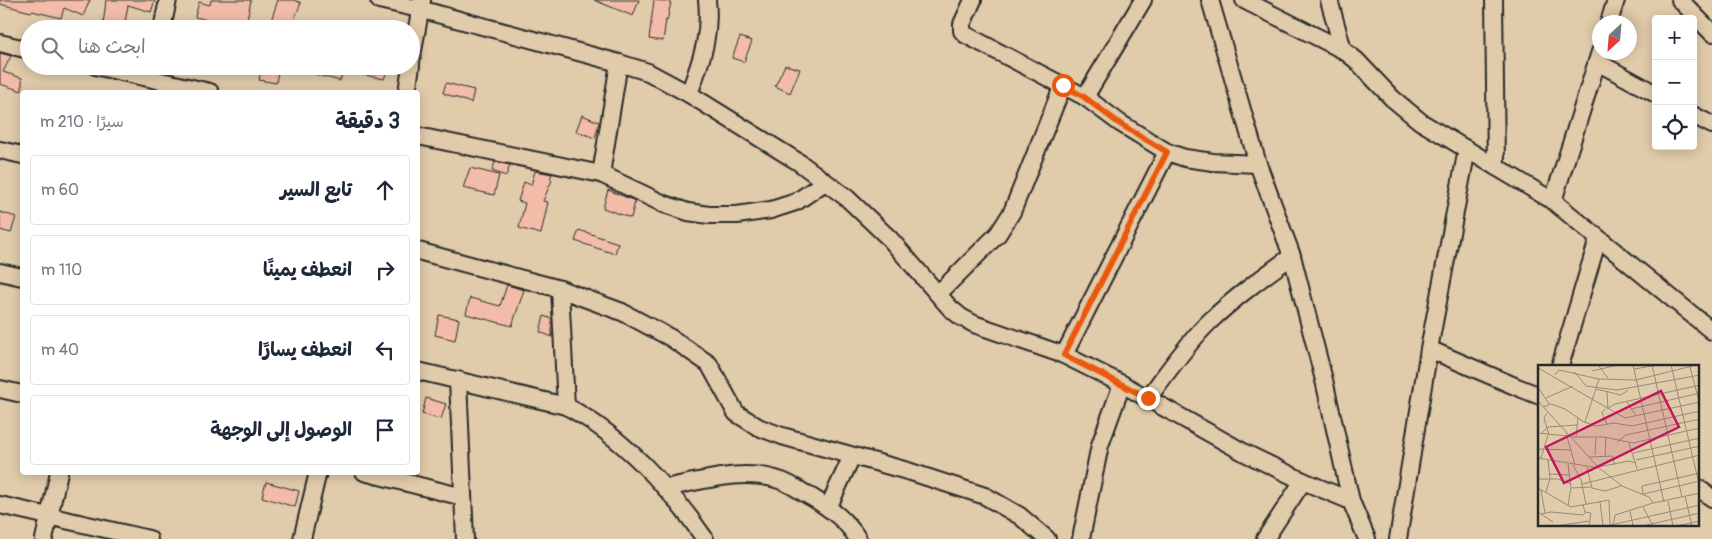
<!DOCTYPE html>
<html lang="ar">
<meta charset="utf-8">
<style>
body{margin:0;font-family:Pangolin,"Playpen Sans Arabic",sans-serif;background:#f2f2f3;color:#1f2937;direction:rtl}
.controls{position:absolute;right:15px;top:15px;display:grid;overflow:hidden;border-radius:5px;box-shadow:0 2px 12px #0003}
.controls button{width:45px;height:45px;display:grid;place-items:center;padding:0;border:0;border-bottom:1px solid #e0e1e3;background:#fff;color:#1f2937;font:25px sans-serif}
.compass{position:absolute;left:1592px;top:15px;width:45px;height:45px;border-radius:50%;background:#fff;box-shadow:0 2px 12px #0003;rotate:206deg}
.stop{position:absolute;width:15px;height:15px;margin:-11px;border:4px solid #ea580c;border-radius:50%;background:#fff}
.stop.end{background:#ea580c;border-color:#fff;box-shadow:0 1px 5px #0008}
.list{margin:0;padding:0;list-style:none}
h2{display:flex;justify-content:space-between;align-items:center;height:65px;margin:0;padding:0 20px;font-size:21px}
h2 small{font-size:16px;font-weight:400;color:#747a83}
.list li{display:grid;grid-template-columns:32px 1fr auto;gap:15px;align-items:center;box-sizing:border-box;height:70px;margin:0 10px 10px;padding:0 10px;border:1px solid #e0e1e3;border-radius:5px}
.list b{display:block;font-size:19px;white-space:nowrap}
.list em{font-size:16px;font-style:normal;color:#747a83}
.icon{flex:none;width:28px;height:28px;fill:none;stroke:currentColor;stroke-width:2;stroke-linecap:round;stroke-linejoin:round}
.map{position:relative;flex:none;width:1712px;height:539px;overflow:hidden;direction:ltr}
.search{position:absolute;background:#fff;box-shadow:0 2px 12px #0003;left:20px;top:20px;width:400px;height:55px;display:flex;align-items:center;gap:12px;box-sizing:border-box;padding:0 18px;border-radius:28px;color:#747a83;font-size:19px}
.panel{position:absolute;background:#fff;box-shadow:0 2px 12px #0003;left:20px;top:90px;width:400px;height:385px;border-radius:5px;direction:rtl}
.map>svg:first-child{display:block}
.building{fill:#f3bca8;stroke:#2b2b2b}
.lines{fill:none;stroke-linecap:round;stroke-linejoin:round}
.minor-casing{stroke:#2b2b2b;stroke-width:20}
.minor{stroke:#e0cbaa;stroke-width:16}
.route{stroke:#ea580c;stroke-width:6}
.inset-road{fill:none;stroke:#988b77;stroke-width:1}
.view{fill:#c2185b;fill-opacity:0.15;stroke:#c2185b;stroke-width:2.5}
.inset-edge{fill:none;stroke:#2b2b2b;stroke-width:2.5}
</style>
<div class="map">
<svg width="1712" height="539" viewBox="0 0 1712 539">
<rect width="100%" height="100%" fill="#e0cbaa"/>
<filter id="ink" filterUnits="userSpaceOnUse"><feTurbulence type="fractalNoise" baseFrequency=".02" numOctaves="2"/><feDisplacementMap in="SourceGraphic" scale="10" xChannelSelector="R" yChannelSelector="G"/><feConvolveMatrix kernelMatrix="1 2 1 2 8 2 1 2 1" color-interpolation-filters="sRGB"/></filter>
<g filter="url(#ink)">
<g class="building">
<path d="M0,0H90L83,16L64,8L61,18L32,11L31,12L0,4Z"/>
<path d="M106,0H155L151,12L128,5L124,28L103,25Z"/>
<path d="M211,0H251L245,29L195,17L199,2L210,5Z"/>
<path d="M278,0H294L301,3L290,29H268Z"/>
<path d="M594,0H639L633,16Z"/>
<path d="M654,0L671,2L667,21L666,20L663,41L649,39Z"/>
<path d="M740,37L752,41L744,62L732,58Z"/>
<path d="M0,53L11,56L3,72L22,78V91L0,84Z"/>
<path d="M785,65L800,69L790,93L775,86Z"/>
<path d="M262,66H279L276,83L259,80Z"/>
<path d="M299,66H345L340,81L299,70Z"/>
<path d="M351,66H389L384,79L350,72Z"/>
<path d="M446,83L474,90L471,103L443,93Z"/>
<path d="M582,115L599,122L595,138L576,131Z"/>
<path d="M495,162L510,165L506,176L492,171Z"/>
<path d="M470,168L499,175L494,195L463,188Z"/>
<path d="M535,171L552,174L550,179L552,180L543,201L548,202L541,234L519,228L525,203L518,201L524,182L531,185Z"/>
<path d="M608,190L635,201L631,218L603,208Z"/>
<path d="M0,212L16,217L11,233L0,230Z"/>
<path d="M579,230L618,243L615,254L575,241Z"/>
<path d="M507,285L524,290L512,326L466,314L470,298L500,306Z"/>
<path d="M439,315L459,319L455,340L435,335Z"/>
<path d="M544,316L552,319V337L540,332Z"/>
<path d="M426,398L446,404L441,419L422,414Z"/>
<path d="M266,482L299,491L295,507L262,497Z"/>
</g>
<g class="lines">
<g class="minor-casing">
<g id="minor">
<path d="M379,0L419,9L619,63L648,72L689,94L800,163L847,198L890,239L950,308L961,317L974,324L1064,355L1122,384L1245,453L1303,481L1351,501"/>
<path d="M973,0L962,24V31L966,35L1085,97L1120,123L1167,152L1185,158L1213,162L1258,164"/>
<path d="M1210,0L1258,164L1292,256L1324,380L1351,501L1367,539"/>
<path d="M1244,0L1343,50L1356,60L1392,98L1421,122L1553,201L1712,331"/>
<path d="M1329,0L1343,50"/>
<path d="M1494,0L1496,167"/>
<path d="M1680,0L1712,33"/>
<path d="M1609,22L1616,0"/>
<path d="M162,29L168,0"/>
<path d="M0,43L29,50"/>
<path d="M411,62L422,0"/>
<path d="M1597,62L1656,94"/>
<path d="M95,66L210,92"/>
<path d="M407,92L411,66"/>
<path d="M689,94C701,60 711,37 707,0"/>
<path d="M1085,97L1143,0"/>
<path d="M1693,115L1712,125"/>
<path d="M418,136L601,174L664,204L688,212L709,215H737L771,210L796,202L825,182"/>
<path d="M0,150L22,155"/>
<path d="M601,174L619,63"/>
<path d="M1553,201L1600,52"/>
<path d="M418,251L560,289L622,312L671,338L709,364L736,413L758,427L782,436L911,472L985,496L1020,516L1047,539"/>
<path d="M0,272L22,277"/>
<path d="M560,289L566,406"/>
<path d="M938,294L998,234L1012,212L1063,85"/>
<path d="M1429,349L1517,387L1540,396"/>
<path d="M1064,355L1167,152"/>
<path d="M1560,366L1598,239"/>
<path d="M418,371L566,406C621,435 670,488 705,539"/>
<path d="M458,380L465,539"/>
<path d="M0,389L22,394"/>
<path d="M1148,398C1167,373 1186,345 1208,323C1234,298 1263,277 1292,256"/>
<path d="M364,472L463,497"/>
<path d="M665,488C702,481 745,467 782,481C793,485 803,493 813,498C832,510 846,520 858,539"/>
<path d="M1698,488L1712,498"/>
<path d="M0,505L149,539"/>
<path d="M828,508L852,456"/>
<path d="M44,539L59,472"/>
<path d="M302,539L318,472"/>
<path d="M1081,539L1100,445L1122,384"/>
<path d="M1265,539L1303,481"/>
<path d="M1398,539L1429,349L1467,149"/>
</g>
</g>
<use href="#minor" class="minor"/>
</g>
</g>
<g class="lines" filter="url(#ink)">
<path class="route" d="M1063,85L1084,97L1120,124L1167,152L1064,355L1148,398"/>
</g>
<g transform="translate(1538 365)">
<rect width="161" height="161" fill="#e0cbaa"/>
<path class="inset-road" d="M60,0L70,13M95,0L126,137M114,0L144,132M133,0L162,123M152,2L162,40M0,3L87,53L162,37M96,4L120,0M54,6L80,0M37,7L48,21L79,25L162,10M17,10L21,5L61,14L98,15L158,0M0,22L11,39M58,24L83,30L90,25M69,27L70,44M8,33L35,21M0,36L60,102L84,121L111,132L115,138L162,128M89,37L98,51M5,42L13,39L27,44L46,57L58,61L76,58L94,61L162,46M67,44L64,48L69,59M69,44L77,39L162,20M93,44L162,28M9,48L6,53L11,70M47,57L61,14M0,68L29,71M28,68L37,100M3,69L10,62L39,60M34,72H66L95,78L162,63M38,72L40,53M79,77L88,70L162,54M91,78L99,104M0,84L33,85M95,88L162,73M57,90L58,73M67,91L68,73M51,92L75,91L76,100M0,93L61,103M3,93L10,70M98,95L162,81M30,99L33,122L30,141M35,100L43,115L48,139M49,102L54,123L67,126L83,121M60,102L91,96L98,98M12,109L31,110M0,114H20L33,119M44,119L162,90M0,123L33,142L71,135L72,160M33,123L53,122M3,125L7,148M8,127L12,113L10,95M105,129L104,121L162,108M105,129L162,116M147,131L154,161M130,136L135,161M62,137L65,161M45,140L47,147L53,148L51,161M105,142L115,161M92,146L95,161M0,147L15,157M3,149L13,147L45,150L48,147M18,161L51,156M68,161L162,140M75,161L77,150L115,138M104,161L162,148M139,161L162,156"/>
<path class="view" d="M123,26L141,62L26,118L8,82Z"/>
<rect width="161" height="161" class="inset-edge"/>
</g>
</svg>
<div class="controls">
<button>+</button>
<button>−</button>
<button><svg class="icon" aria-label="locate" viewBox="0 0 24 24"><circle cx="12" cy="12" r="6"/><path d="M12 2v4M12 18v4M2 12h4M18 12h4"/></svg></button>
</div>
<svg class="compass" viewBox="-18 -18 36 36"><path d="M0-13l5 13h-10z" fill="#e53935"/><path d="M0 13l5-13h-10z" fill="#747a83"/></svg>
<div class="stop" style="left:1063px;top:85px"></div>
<div class="stop end" style="left:1148px;top:398px"></div>
<div class="search"><svg class="icon" aria-label="search" viewBox="0 0 24 24"><circle cx="10" cy="10" r="6"/><path d="M15 15l6 6"/></svg>ابحث هنا</div>
<section class="panel">
<h2>3 دقيقة<small>سيرًا · 210 m</small></h2>
<ul class="list">
<li><svg class="icon" aria-label="ahead" viewBox="0 0 24 24"><path d="M12 20V5M6 11l6-6 6 6"/></svg><div><b>تابع السير</b></div><em>60 m</em></li>
<li><svg class="icon" aria-label="right" viewBox="0 0 24 24"><path d="M7 20v-9h11M14 6l5 5-5 5"/></svg><div><b>انعطف يمينًا</b></div><em>110 m</em></li>
<li><svg class="icon" aria-label="left" viewBox="0 0 24 24"><path d="M17 20v-9H6M10 6l-5 5 5 5"/></svg><div><b>انعطف يسارًا</b></div><em>40 m</em></li>
<li><svg class="icon" aria-label="arrive" viewBox="0 0 24 24"><path d="M6 21V4h12l-3 4 3 4H6"/></svg><div><b>الوصول إلى الوجهة</b></div></li>
</ul>
</section>
</div>
